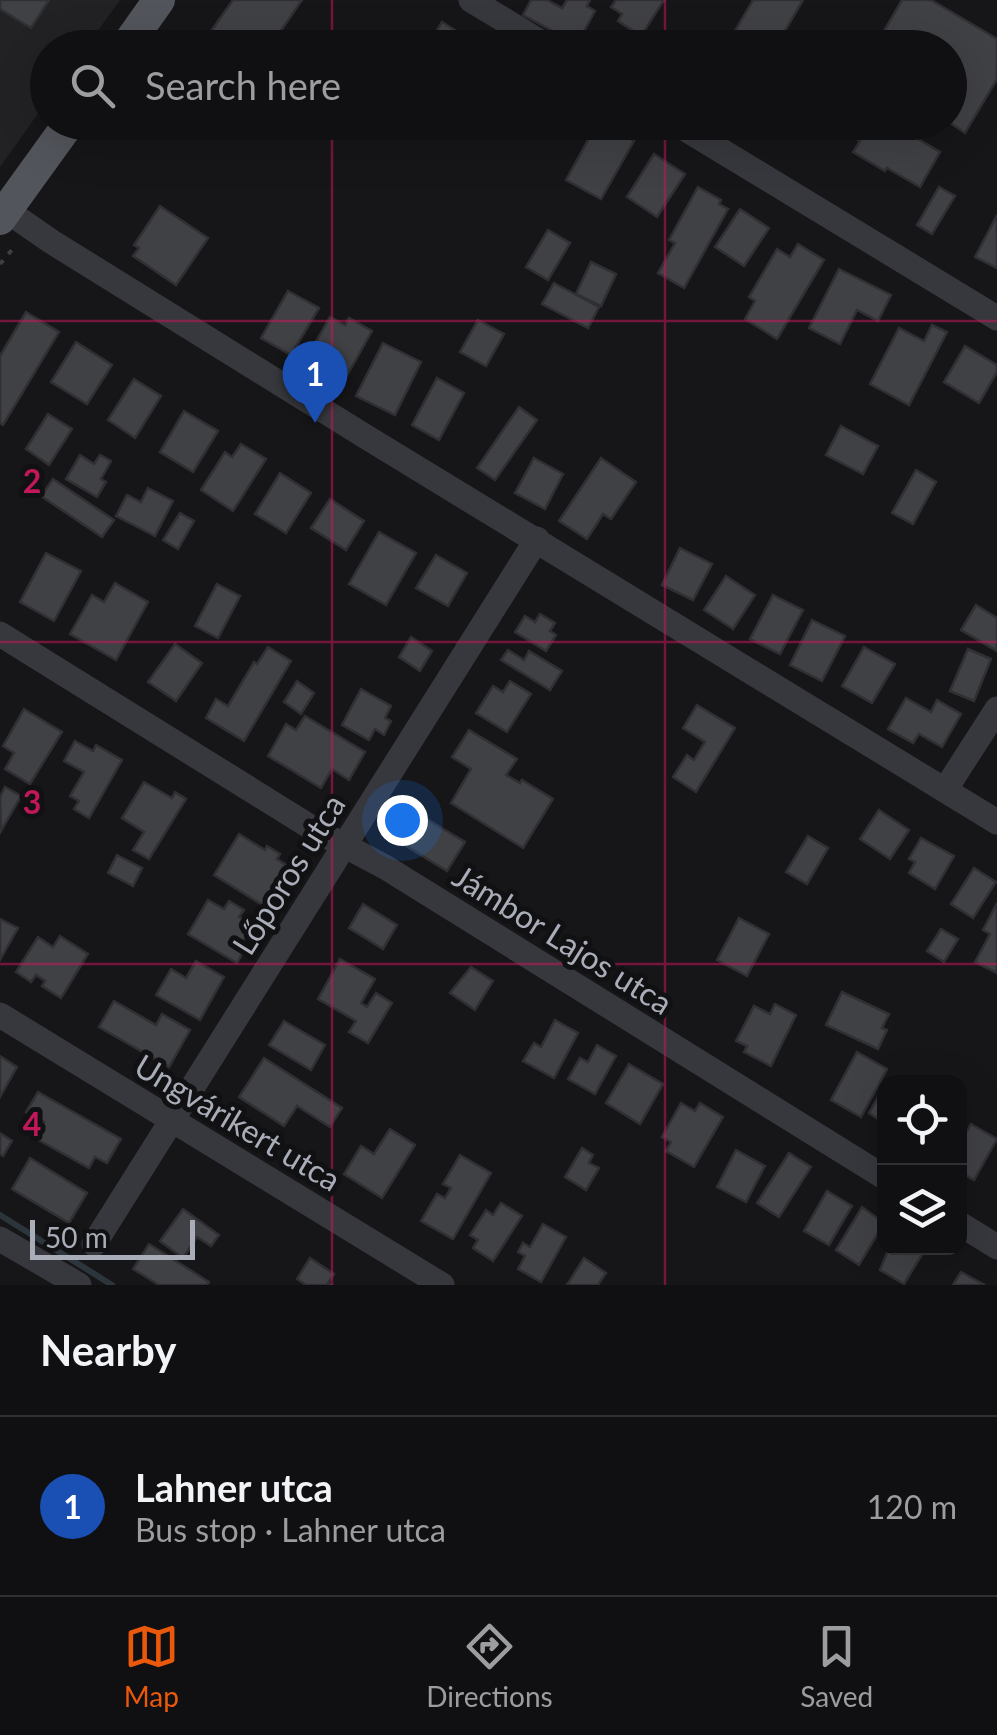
<!DOCTYPE html>
<meta charset="utf-8">
<style>
body{margin:0;font-family:Lato,sans-serif;background:#1e1e20;color:#f1f3f6}
.controls{position:absolute;right:30px;bottom:30px;display:grid;overflow:hidden;border-radius:20px;box-shadow:0 10px 40px #0002}
.controls button{width:90px;height:90px;display:grid;place-items:center;padding:0;border:0;border-bottom:2px solid #303032;background:#101012;color:#f1f3f6;font:50px sans-serif}
.scale{position:absolute;left:30px;bottom:25px;width:165px;box-sizing:border-box;padding-left:10px;border:5px solid #a8adb8;border-top:0;font-size:28px;line-height:35px;white-space:nowrap;color:#a8adb8;-webkit-text-stroke:8px #111113;paint-order:stroke}
.you{position:absolute;left:402px;top:820px;width:35px;height:35px;margin:-25px;border:8px solid #fff;border-radius:50%;background:#1a73e8;box-shadow:0 0 0 15px #1a73e833}
.badge{display:grid;place-items:center;width:65px;height:65px;border-radius:50%;background:#ea580c;color:#fff;font-size:32px;font-weight:700}
.pin{position:absolute;translate:-50% -82px;filter:drop-shadow(0 2px 5px #0008)}
.pin::after{content:'';position:absolute;top:52px;width:35px;height:30px;background:inherit;clip-path:polygon(0 0,100% 0,50% 100%)}
.list{margin:0;padding:0;list-style:none}
h2{display:flex;justify-content:space-between;align-items:center;height:130px;margin:0;padding:0 40px;font-size:42px}
h2 small{font-size:32px;font-weight:400;color:#9c9d9f}
.list li{display:grid;grid-template-columns:65px 1fr auto;gap:30px;align-items:center;box-sizing:border-box;height:180px;padding:0 40px;border-top:2px solid #303032}
.list b{display:block;font-size:38px;white-space:nowrap}
.list p{margin:0;font-size:32px;white-space:nowrap;color:#9c9d9f}
.list em{font-size:32px;font-style:normal;color:#9c9d9f}
.icon{flex:none;width:55px;height:55px;fill:none;stroke:currentColor;stroke-width:2;stroke-linecap:round;stroke-linejoin:round}
.map{position:relative;flex:none;width:997px;height:1285px;overflow:hidden}
.search{position:absolute;background:#101012;box-shadow:0 10px 40px #0002;left:30px;right:30px;top:30px;height:110px;display:flex;align-items:center;gap:25px;box-sizing:border-box;padding:0 35px;border-radius:55px;color:#9c9d9f;font-size:38px}
.sheet{height:310px;background:#101012}
nav{display:flex;justify-content:space-around;align-items:center;box-sizing:border-box;height:140px;border-top:2px solid #303032;background:#101012;font-size:28px;color:#9c9d9f}
nav a{display:grid;justify-items:center;gap:5px}
nav .on{color:#ea580c}
.map>svg:first-child{display:block}
.built{fill:#222225}
.lines{fill:none;stroke-linecap:round;stroke-linejoin:round}
.stream{stroke:#2c353c;stroke-width:6}
.building{fill:#404145;stroke:#303034;stroke-width:2.5}
.path{stroke:#3d3f44;stroke-width:4;stroke-dasharray:5 8;stroke-linecap:butt}
.minor{stroke:#37383d;stroke-width:25}
.major{stroke:#53555c;stroke-width:32}
.grid{fill:none;stroke:#c2185b;stroke-width:2.5;stroke-opacity:0.55}
.labels{text-anchor:middle;dominant-baseline:central;stroke-width:10;stroke-linejoin:round;paint-order:stroke}
.street-label{font-size:32px;fill:#a8adb8;stroke:#111113}
.grid-label{font-size:32px;text-anchor:middle;font-weight:bold;fill:#c2185b;stroke:#111113;stroke-width:10;stroke-linejoin:round;paint-order:stroke}
</style>
<div class="map">
<svg width="997" height="1285" viewBox="0 0 997 1285">
<rect width="100%" height="100%" fill="#161618"/>
<path class="built" d="M0,0H120L86,47L48,48L47,101L0,167Z"/>
<g class="lines">
<path class="stream" d="M0,1215L112,1285"/>
</g>
<g class="building">
<path d="M0,0H49L31,28L0,9Z"/>
<path d="M233,0H302L269,48H199Z"/>
<path d="M531,0H547L562,8L567,0H590L587,6L595,11L577,44L523,15Z"/>
<path d="M616,0H664L641,36L618,21L622,14L611,7Z"/>
<path d="M753,0H803L775,48H725Z"/>
<path d="M902,0H931L997,39V79L965,133L949,122L950,48H874Z"/>
<path d="M442,22L482,47L426,48Z"/>
<path d="M598,122L634,141L601,199L566,180Z"/>
<path d="M830,122H905L901,129L940,152L920,187L887,168L885,171L853,152L860,141Z"/>
<path d="M654,154L685,174L657,217L627,197Z"/>
<path d="M698,187L721,200L719,204L728,209L684,288L658,273L675,243L669,240Z"/>
<path d="M939,187L955,196L932,234L917,225Z"/>
<path d="M160,206L208,238L176,285L133,256L139,248L134,245Z"/>
<path d="M740,209L769,228L744,266L715,247Z"/>
<path d="M997,215V268L975,257Z"/>
<path d="M548,230L570,243L548,280L526,267Z"/>
<path d="M798,244L824,260L777,339L745,319L755,301L749,297L777,249L790,257Z"/>
<path d="M591,262L616,274L601,306L576,294Z"/>
<path d="M839,269L891,295L878,321L857,310L840,344L809,328Z"/>
<path d="M554,283L599,307L588,328L542,304Z"/>
<path d="M288,291L319,308L291,355L261,338Z"/>
<path d="M26,312L59,332L3,425L0,423V356Z"/>
<path d="M330,317L345,325L349,318L372,331L341,386L321,375L324,369L306,359Z"/>
<path d="M478,320L504,334L486,366L460,352Z"/>
<path d="M932,325L947,332L909,405L870,384L899,328L924,341Z"/>
<path d="M76,342L112,365L87,404L51,382Z"/>
<path d="M383,343L421,362L395,415L356,396Z"/>
<path d="M965,346L997,365V372L979,403L944,382Z"/>
<path d="M437,378L464,393L439,440L412,425Z"/>
<path d="M134,379L161,396L135,438L108,420Z"/>
<path d="M519,407L537,420L495,480L477,468Z"/>
<path d="M184,411L218,431L193,472L160,452Z"/>
<path d="M48,414L72,429L49,465L26,449Z"/>
<path d="M841,426L878,446L863,474L826,455Z"/>
<path d="M241,444L266,459L233,511L201,490L225,452L232,457Z"/>
<path d="M80,455L94,464L100,455L111,461L101,479L106,482L97,497L66,479Z"/>
<path d="M534,458L563,474L545,509L515,493Z"/>
<path d="M601,458L636,482L611,519L603,514L587,539L559,521Z"/>
<path d="M916,470L936,482L913,524L892,513Z"/>
<path d="M280,473L311,493L286,533L255,514Z"/>
<path d="M53,479L114,520L102,537L41,496Z"/>
<path d="M148,488L173,501L155,536L116,516L127,495L141,502Z"/>
<path d="M330,499L364,521L346,550L311,528Z"/>
<path d="M180,513L194,521L178,549L163,540Z"/>
<path d="M379,532L416,553L386,605L349,584Z"/>
<path d="M680,548L712,564L693,600L662,585Z"/>
<path d="M46,553L81,571L54,621L20,602Z"/>
<path d="M436,555L467,573L448,606L416,588Z"/>
<path d="M726,576L755,595L733,629L704,610Z"/>
<path d="M115,583L148,602L116,660L70,634L92,595L104,602Z"/>
<path d="M217,584L240,596L218,638L195,626Z"/>
<path d="M773,595L803,610L780,654L750,639Z"/>
<path d="M976,605L997,618V651L961,630Z"/>
<path d="M540,614L555,623L550,631L556,635L546,651L515,632L525,616L535,622Z"/>
<path d="M812,620L845,636L822,681L790,665Z"/>
<path d="M411,637L432,651L420,671L399,657Z"/>
<path d="M175,644L202,663L176,701L148,682Z"/>
<path d="M268,647L291,661L244,741L206,718L216,699L228,706L254,662L257,664Z"/>
<path d="M864,647L895,664L872,703L842,686Z"/>
<path d="M968,649L991,659L974,701L950,691Z"/>
<path d="M508,650L524,660L529,651L562,671L550,690L501,660Z"/>
<path d="M297,681L314,693L301,714L284,702Z"/>
<path d="M510,681L531,694L507,732L476,713L493,686L503,692Z"/>
<path d="M361,689L391,706L385,718L391,721L384,735L375,729L369,740L342,725Z"/>
<path d="M906,698L931,712L937,700L961,714L942,747L919,734L913,743L888,729Z"/>
<path d="M697,705L735,728L696,792L673,777L687,755L694,760L705,742L683,728Z"/>
<path d="M24,709L62,732L30,784L5,769L14,753L3,746Z"/>
<path d="M305,716L365,752L349,780L332,769L321,788L268,756L286,724L296,730Z"/>
<path d="M469,730L517,759L506,775L520,783L522,780L553,799L523,848L451,803L471,769L452,757Z"/>
<path d="M75,741L93,751L96,745L122,760L89,818L74,809L79,801L70,796L84,772L64,761Z"/>
<path d="M144,782L172,798L175,792L186,799L149,859L133,850L144,832L122,818Z"/>
<path d="M5,787L21,796L1,831L0,797Z"/>
<path d="M879,810L909,830L890,859L860,839Z"/>
<path d="M415,812L465,842L447,871L398,841Z"/>
<path d="M239,834L265,850L267,846L280,854L277,859L292,869L287,878L293,882L278,905L273,903L269,909L214,875Z"/>
<path d="M808,836L828,848L807,884L786,872Z"/>
<path d="M921,838L954,856L935,889L909,873L915,862L909,859Z"/>
<path d="M117,855L142,868L133,886L108,873Z"/>
<path d="M974,868L996,882L973,918L951,904Z"/>
<path d="M208,900L224,909L229,901L244,910L239,917L252,925L242,943L247,945L237,963L188,934Z"/>
<path d="M997,903V973L975,962L990,934L983,930Z"/>
<path d="M363,904L397,925L383,949L349,928Z"/>
<path d="M739,918L769,934L747,976L717,960Z"/>
<path d="M0,919L18,928L0,960Z"/>
<path d="M941,929L958,939L944,962L927,951Z"/>
<path d="M60,936L88,954L61,998L42,986L45,981L36,975L31,982L16,972L38,937L53,947Z"/>
<path d="M340,959L375,979L361,1003L367,1007L376,993L392,1003L368,1043L349,1032L356,1021L318,999Z"/>
<path d="M196,961L224,977L200,1020L156,995L171,969L186,978Z"/>
<path d="M471,967L493,981L475,1010L450,993Z"/>
<path d="M842,992L889,1014L882,1028L887,1030L878,1049L826,1025Z"/>
<path d="M114,1001L156,1025L162,1014L190,1030L169,1067L99,1027Z"/>
<path d="M775,1004L796,1015L771,1066L744,1052L747,1046L736,1041L754,1006L770,1014Z"/>
<path d="M555,1020L578,1033L554,1078L523,1061L534,1043L541,1047Z"/>
<path d="M284,1021L325,1045L311,1070L269,1045Z"/>
<path d="M597,1045L616,1056L595,1094L568,1079L580,1058L588,1062Z"/>
<path d="M857,1052L887,1069L861,1117L831,1100Z"/>
<path d="M0,1056L17,1067L0,1097Z"/>
<path d="M264,1058L342,1108L330,1127L297,1106L284,1126L239,1097Z"/>
<path d="M629,1064L663,1084L640,1124L606,1103Z"/>
<path d="M38,1092L121,1139L107,1163L95,1157L89,1168L35,1138L44,1122L26,1112Z"/>
<path d="M884,1095V1123L869,1113L877,1099L881,1101Z"/>
<path d="M681,1103L695,1111L700,1103L723,1117L694,1167L666,1151L671,1142L662,1137Z"/>
<path d="M971,1124L997,1139L974,1180L960,1172V1144Z"/>
<path d="M390,1129L415,1145L382,1198L344,1174L361,1146L374,1154Z"/>
<path d="M0,1133L12,1141L3,1156L0,1154Z"/>
<path d="M582,1148L593,1155L589,1163L599,1168L586,1190L565,1177Z"/>
<path d="M736,1150L765,1166L746,1202L717,1187Z"/>
<path d="M789,1153L811,1167L779,1217L757,1203Z"/>
<path d="M460,1155L491,1173L453,1239L421,1221L437,1194L445,1198L451,1188L443,1184Z"/>
<path d="M30,1158L87,1193L69,1223L12,1189Z"/>
<path d="M827,1191L852,1206L829,1245L804,1231Z"/>
<path d="M501,1203L522,1216L493,1261L473,1248L478,1240L470,1235L486,1210L493,1215Z"/>
<path d="M862,1207L884,1223L859,1265L836,1250Z"/>
<path d="M183,1209L219,1235L211,1246L197,1237L183,1258L160,1241Z"/>
<path d="M543,1224L566,1237L541,1282L518,1269L525,1256L518,1252L523,1243L530,1247Z"/>
<path d="M149,1244L209,1282L207,1285H159L133,1269Z"/>
<path d="M889,1248H926L904,1284L880,1270Z"/>
<path d="M310,1258L334,1274L328,1283L331,1285H306L297,1279Z"/>
<path d="M584,1258L606,1273L598,1285H567Z"/>
<path d="M961,1272L985,1285H953Z"/>
</g>
<g class="lines">
<path class="path" d="M0,264L16,245"/>
<g class="minor">
<path d="M471,0L550,48"/>
<path d="M674,122L997,318"/>
<path d="M0,206L52,242L363,435L997,822"/>
<path d="M0,634L317,831L385,867L884,1177"/>
<path d="M945,790L997,709"/>
<path d="M0,1015L442,1285"/>
<path d="M960,1224L997,1247"/>
<path d="M0,1239L79,1285"/>
<path d="M94,1244L537,539"/>
</g>
<g class="major">
<path d="M125,48L159,0"/>
<path d="M0,219L70,122"/>
</g>
</g>
<path class="grid" d="M332,0V48M665,0V48M332,122V1285M665,122V1285M0,321H997M0,642H997M0,964H997"/>
<g class="labels">
<g class="street-label">
<text transform="translate(288 874) rotate(-58)">Lőporos utca</text>
<text transform="translate(563 939) rotate(32)">Jámbor Lajos utca</text>
<text transform="translate(238 1122) rotate(31)">Ungvárikert utca</text>
</g>
</g>
<g class="grid-label">
<text x="32" y="493">2</text>
<text x="32" y="814">3</text>
<text x="32" y="1136">4</text>
</g>
</svg>
<div class="controls">
<button><svg class="icon" aria-label="locate" viewBox="0 0 24 24"><circle cx="12" cy="12" r="6"/><path d="M12 2v4M12 18v4M2 12h4M18 12h4"/></svg></button>
<button><svg class="icon" aria-label="layers" viewBox="0 0 24 24"><path d="M12 4l9 5-9 5-9-5zM3 14l9 5 9-5"/></svg></button>
</div>
<div class="scale">50 m</div>
<div class="you"></div>
<div class="pin badge" style="left:315px;top:423px;background:#1a4fb4">1</div>
<div class="search"><svg class="icon" aria-label="search" viewBox="0 0 24 24"><circle cx="10" cy="10" r="6"/><path d="M15 15l6 6"/></svg>Search here</div>
</div>
<section class="sheet">
<h2>Nearby<small></small></h2>
<ul class="list">
<li><span class="badge" style="background:#1a4fb4">1</span><div><b>Lahner utca</b><p>Bus stop · Lahner utca</p></div><em>120 m</em></li>
</ul>
</section>
<nav>
<a class="on"><svg class="icon" aria-label="map" viewBox="0 0 24 24"><path d="M3 6l6-2 6 2 6-2v14l-6 2-6-2-6 2zM9 4v14M15 6v14"/></svg>Map</a>
<a><svg class="icon" aria-label="directions" viewBox="0 0 24 24"><path d="M12 3l9 9-9 9-9-9zM9 14v-3h6M13 9l2 2-2 2"/></svg>Directions</a>
<a><svg class="icon" aria-label="saved" viewBox="0 0 24 24"><path d="M7 4h10v16l-5-4-5 4z"/></svg>Saved</a>
</nav>
